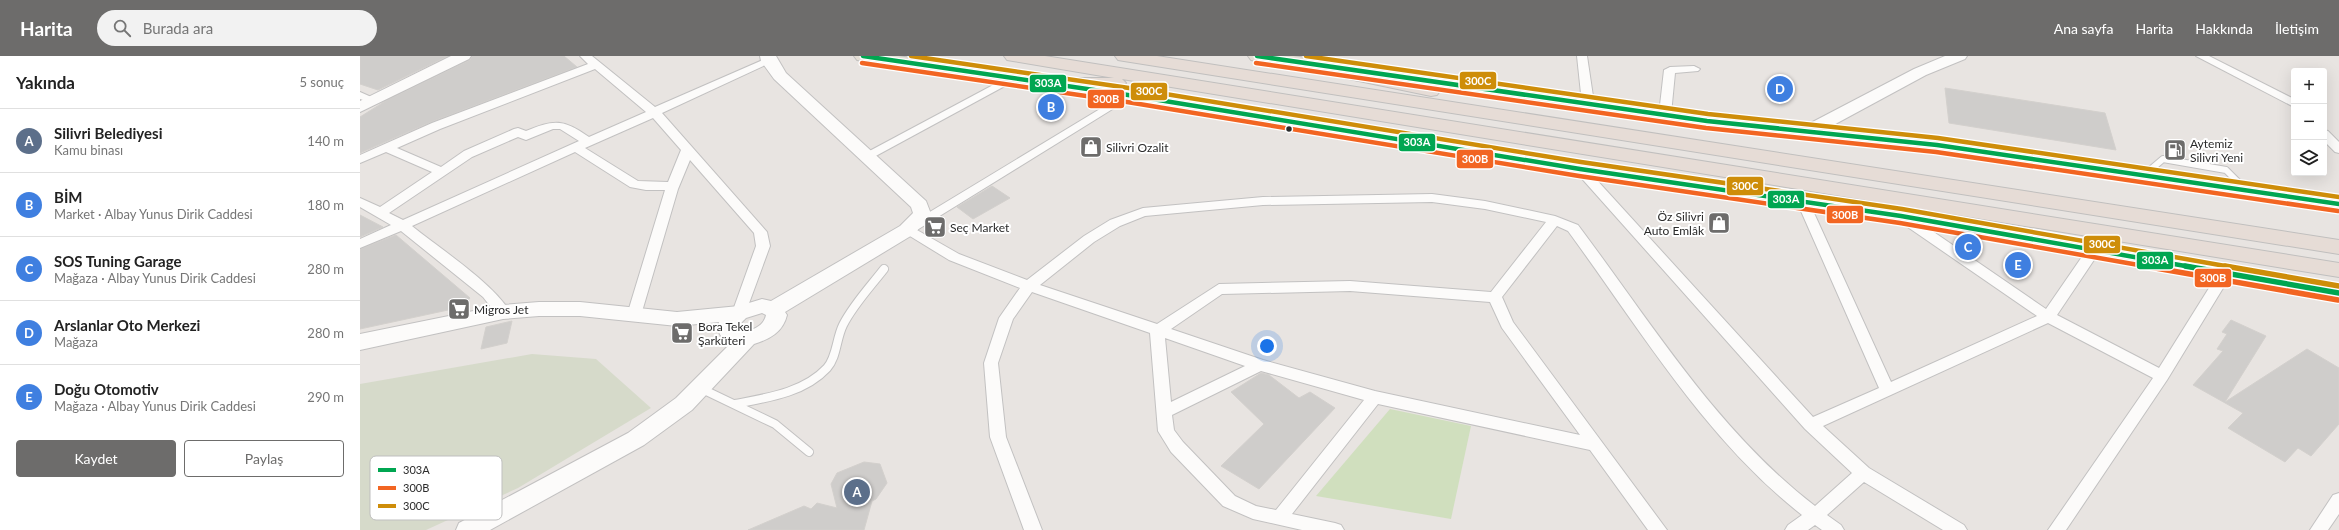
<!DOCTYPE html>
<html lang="tr">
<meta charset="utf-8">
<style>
body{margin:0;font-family:Lato,sans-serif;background:#f2f2f2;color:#222}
.controls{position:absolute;right:12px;top:12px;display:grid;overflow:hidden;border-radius:4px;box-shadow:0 4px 16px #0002}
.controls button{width:36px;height:36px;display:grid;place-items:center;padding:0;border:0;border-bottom:1px solid #e0e0e0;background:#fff;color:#222;font:20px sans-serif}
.you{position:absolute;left:907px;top:290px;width:14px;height:14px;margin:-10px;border:3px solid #fff;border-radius:50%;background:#1a73e8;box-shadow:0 0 0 6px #1a73e833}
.badge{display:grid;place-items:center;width:26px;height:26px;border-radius:50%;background:#6d6c6b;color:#fff;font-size:13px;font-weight:700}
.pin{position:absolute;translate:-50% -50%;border:2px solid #fff;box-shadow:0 1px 4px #0006}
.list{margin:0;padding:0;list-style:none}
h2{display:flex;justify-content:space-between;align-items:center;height:52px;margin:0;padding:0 16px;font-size:17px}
h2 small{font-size:13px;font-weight:400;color:#767676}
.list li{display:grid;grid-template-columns:26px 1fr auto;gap:12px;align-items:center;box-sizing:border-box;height:64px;padding:0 16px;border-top:1px solid #e0e0e0}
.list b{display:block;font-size:15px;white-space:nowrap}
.list p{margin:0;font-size:13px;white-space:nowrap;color:#767676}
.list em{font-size:13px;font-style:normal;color:#767676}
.actions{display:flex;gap:8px;padding:12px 16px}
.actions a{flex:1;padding:9px 0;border:1px solid #6d6c6b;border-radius:4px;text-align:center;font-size:14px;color:#6d6c6b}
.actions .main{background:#6d6c6b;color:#fff}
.icon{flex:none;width:22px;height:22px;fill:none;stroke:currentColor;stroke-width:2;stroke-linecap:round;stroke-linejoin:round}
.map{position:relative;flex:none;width:1979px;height:474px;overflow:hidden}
header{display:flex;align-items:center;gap:24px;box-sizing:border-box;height:56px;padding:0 20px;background:#6d6c6b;color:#fff}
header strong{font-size:19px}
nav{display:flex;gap:22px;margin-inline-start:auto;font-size:14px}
.search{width:280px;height:36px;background:#f2f2f2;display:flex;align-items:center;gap:10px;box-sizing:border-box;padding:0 14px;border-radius:22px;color:#767676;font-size:15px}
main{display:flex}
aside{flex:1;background:#fff}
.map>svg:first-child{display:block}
.green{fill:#d0dfbe}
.cemetery{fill:#d6daca}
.building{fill:#cfcdcb;stroke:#d3d0cd}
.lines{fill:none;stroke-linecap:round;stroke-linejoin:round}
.lane-far1-casing{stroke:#c2c1c1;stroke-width:8}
.lane-casing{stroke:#c2c1c1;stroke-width:10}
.street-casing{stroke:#c2c1c1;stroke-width:2}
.secondary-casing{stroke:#c2c1c1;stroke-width:2}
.primary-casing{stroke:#c0bfbe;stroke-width:2}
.highway-casing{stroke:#c0bfbe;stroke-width:2}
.lane-far1{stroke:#fcfbfa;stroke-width:6}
.lane{stroke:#fcfbfa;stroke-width:8}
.street{fill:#fcfbfa;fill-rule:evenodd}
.secondary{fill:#fcfbfa;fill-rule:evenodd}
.primary{fill:#e5dfd6;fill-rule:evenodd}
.highway{fill:#e6dcd6;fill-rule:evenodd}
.bus-1-far1-casing{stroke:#fff;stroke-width:7}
.bus-1-casing{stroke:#fff;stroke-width:8}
.bus-2-far1-casing{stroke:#fff;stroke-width:7}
.bus-2-casing{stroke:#fff;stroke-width:8}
.bus-3-far1-casing{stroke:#fff;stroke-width:7}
.bus-3-casing{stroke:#fff;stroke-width:8}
.bus-1-far1{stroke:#00a651;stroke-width:4.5}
.bus-1{stroke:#00a651;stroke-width:5.5}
.bus-2-far1{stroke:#f26522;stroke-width:4.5}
.bus-2{stroke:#f26522;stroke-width:5.5}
.bus-3-far1{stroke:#ce8d09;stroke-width:4.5}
.bus-3{stroke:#ce8d09;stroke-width:5.5}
.bus-dot{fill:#2b2b2b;stroke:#fff;stroke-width:1.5}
.labels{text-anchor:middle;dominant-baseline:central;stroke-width:4;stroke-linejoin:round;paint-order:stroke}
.poi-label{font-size:12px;fill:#2b2b2b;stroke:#fff;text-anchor:start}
.key{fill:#fff;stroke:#bfbfbf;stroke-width:1}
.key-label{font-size:11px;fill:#2b2b2b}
.line-badge{stroke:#fff;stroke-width:1.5}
.badge-label{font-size:11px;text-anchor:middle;font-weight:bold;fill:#fff}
</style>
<header>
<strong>Harita</strong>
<div class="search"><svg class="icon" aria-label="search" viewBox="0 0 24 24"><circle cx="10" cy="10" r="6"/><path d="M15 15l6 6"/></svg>Burada ara</div>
<nav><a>Ana sayfa</a><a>Harita</a><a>Hakkında</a><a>İletişim</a></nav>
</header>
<main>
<aside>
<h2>Yakında<small>5 sonuç</small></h2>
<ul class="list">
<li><span class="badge" style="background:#5c6f8a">A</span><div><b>Silivri Belediyesi</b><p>Kamu binası</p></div><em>140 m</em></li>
<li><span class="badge" style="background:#3f7fe0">B</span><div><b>BİM</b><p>Market · Albay Yunus Dirik Caddesi</p></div><em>180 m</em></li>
<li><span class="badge" style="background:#3f7fe0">C</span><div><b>SOS Tuning Garage</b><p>Mağaza · Albay Yunus Dirik Caddesi</p></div><em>280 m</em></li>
<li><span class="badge" style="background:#3f7fe0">D</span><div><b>Arslanlar Oto Merkezi</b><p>Mağaza</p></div><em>280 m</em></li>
<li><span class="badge" style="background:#3f7fe0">E</span><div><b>Doğu Otomotiv</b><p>Mağaza · Albay Yunus Dirik Caddesi</p></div><em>290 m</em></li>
</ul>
<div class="actions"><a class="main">Kaydet</a><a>Paylaş</a></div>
</aside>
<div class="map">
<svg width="1979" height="474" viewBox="0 0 1979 474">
<rect width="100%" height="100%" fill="#e8e4e1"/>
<path class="green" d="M1030,353L1111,370L1091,463L956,440Z"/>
<path class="cemetery" d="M172,298L236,303L291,352L158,432L66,474H0V328Z"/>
<g class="building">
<path d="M0,0H88L18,34L0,28Z"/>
<path d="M112,0H204L217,11L71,66L0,97V61L27,44L110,4Z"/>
<path d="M1585,32L1745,57L1756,94L1589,67Z"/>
<path d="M632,130L650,142L613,163L597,151Z"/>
<path d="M0,159L23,171L0,181Z"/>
<path d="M36,179L110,242L102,251L0,273V193Z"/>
<path d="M1871,264L1906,280L1865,346L1947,293L1979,312V368L1951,400L1938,392L1925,406L1868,372L1883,357L1833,329L1863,295L1857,293L1867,278L1862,276Z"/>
<path d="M152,265L147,287L121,293L126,271Z"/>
<path d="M901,317L909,319L939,342L950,336L975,352L899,433L861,410L904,368L871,336Z"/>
<path d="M504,406L520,408L527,427L516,443L512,445L504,474H388L444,450L451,453L457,447L477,452L471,428L477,417Z"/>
</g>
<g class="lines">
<g class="lane-far1-casing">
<path id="lane-far1" d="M1783,120L1803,103L1866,114L1885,133"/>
</g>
<g class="lane-casing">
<g id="lane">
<path d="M340,332L415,368L449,396"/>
<path d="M375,348C406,342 444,337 467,312C477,301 476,283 483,269C493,249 510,231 524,213"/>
</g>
</g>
<g class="street-casing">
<g id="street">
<path d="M220,0H232L295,51L405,3L409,2L414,5L302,57L407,176L410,190L384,261H374L372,257L396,190L394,177L330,104L318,133L281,259L279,263H269L267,259L305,134H286L270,131L215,96L52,170C79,192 133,227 150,256L148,260H138L123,241L41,175L0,192V183L31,169L0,151V142L20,151L72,116L26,96L0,107V99L72,67L228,8ZM235,13L286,56L229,81C204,63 194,63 166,75L158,72L154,73L104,95L81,111L37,92L80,73ZM293,62L321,94L308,126L278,125L225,92ZM193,73H200L219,85L43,164L29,157L112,101L158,81L166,84Z"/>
<path d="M1217,0H1227L1234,47L1232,49H1224L1222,47Z"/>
<path d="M1836,0H1849L1934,43V51Z"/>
<path d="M1334,10L1340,13L1338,15L1315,17L1311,58L1305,61L1301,60L1299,58L1304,14L1310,11Z"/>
<path d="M650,20L654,21L656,23L654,25L512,102H504L502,99Z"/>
<path d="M0,36L18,44L12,47L0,43Z"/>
<path d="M768,36L772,37L774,39L772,41L557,174L599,198L667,224L724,180L750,164L783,152L903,141L1072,138L1125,145L1195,160L1218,169C1291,266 1357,375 1455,450L1492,417L1445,373L1216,116L1214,113L1216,110H1224L1453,361L1519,332L1437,146L1438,143H1448L1449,146L1531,326L1677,260L1536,163L1535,160L1536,157H1546L1686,253L1728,192H1738L1740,195L1697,259L1799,312L1859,216L1864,214L1871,219L1807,324L1706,474H1688L1793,322L1688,267L1463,370L1509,412L1604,469L1607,474H1583L1504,426L1467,459L1481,469L1484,474H1462L1455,469L1448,474H1425L1428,469L1442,459C1345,383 1280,273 1208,175L1197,170L1142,241L1153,266L1307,474H1288L1230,394L1018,348L932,458L975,467L981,469L984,474H942L893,463L863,450L811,396L798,375L790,277L672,236L653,263L638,307L646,381L682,474H664L630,381L624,307L639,262L660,232L589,204L540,174ZM1072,146L1125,153L1186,166L1131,236L990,225L859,228L797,268L680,229L734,186L760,170L785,160L903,149ZM990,235L1130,246L1142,272L1220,379L1015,335L903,304L811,273L862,238ZM805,282L885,310L811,346ZM901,315L1004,344L916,454L896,450L875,440L823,386L814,374L812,359Z"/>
<path d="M1964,74L1968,75L1979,86V97L1975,96L1964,85Z"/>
<path d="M1979,437V458L1968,474H1950L1973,439Z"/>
</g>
</g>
<g class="secondary-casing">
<g id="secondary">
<path d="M91,0H111L109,3L0,56V45Z"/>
<path d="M400,0H416L426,17L566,145L571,158L554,178L425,256L427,259C423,276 410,283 394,288L332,354L284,389L130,474H96L99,467L268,377L316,342L371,287C361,282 357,278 359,266L317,270L220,260H179L143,263L0,294V278L143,249L179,246H220L317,256L379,250L402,243L411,245L540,170L553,157L551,151L414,23L401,5ZM402,257L406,259C404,270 390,278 379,273V269L386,262Z"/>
<path d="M1585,0H1607L1605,3L1566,19L1455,79H1443L1441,75L1443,71L1554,13Z"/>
</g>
</g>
<g class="primary-casing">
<g id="primary">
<path d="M494,0H538L768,34L1220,107L1541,153L1979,229V245L1541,167L1220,119L768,44L503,5L497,4Z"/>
<path d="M888,0H933L1347,59L1577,83L1979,142V154L1577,95L1347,71L897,5L891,4Z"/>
</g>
</g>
<g class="highway-casing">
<g id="highway">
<path d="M644,0H685L1979,207V221L762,23L766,27L763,31L757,32L672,31L666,30L663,26L666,22H754L653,5L647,4Z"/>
<path d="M755,0H797L1979,184V198L764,5L758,4Z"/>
<path d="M933,1L1071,30L1077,31L1080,35L1077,39L1071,40L927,10L924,6L927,2Z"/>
</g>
</g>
<use href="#lane-far1" class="lane-far1"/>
<use href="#lane" class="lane"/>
<use href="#street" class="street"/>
<use href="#secondary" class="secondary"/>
<use href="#primary" class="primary"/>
<use href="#highway" class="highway"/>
<g class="bus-1-far1-casing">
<g id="bus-1-far1">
<path d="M503,0L768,39L1220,113L1541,160L1831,211"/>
<path d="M897,0L1347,65L1577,89L1979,148"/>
</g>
</g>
<g class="bus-1-casing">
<path id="bus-1" d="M1825,210L1979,237"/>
</g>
<g class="bus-2-far1-casing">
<g id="bus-2-far1">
<path d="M502,7L767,46L1219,120L1540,167L1790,211"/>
<path d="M896,7L1346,72L1576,96L1978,155"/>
</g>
</g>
<g class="bus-2-casing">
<path id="bus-2" d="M1784,210L1978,244"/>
</g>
<g class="bus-3-far1-casing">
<g id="bus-3-far1">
<path d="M551,0L769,32L1221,106L1542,153L1871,211"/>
<path d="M946,0L1348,58L1578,82L1979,141"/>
</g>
</g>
<g class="bus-3-casing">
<path id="bus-3" d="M1865,210L1979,230"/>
</g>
<use href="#bus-1-far1" class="bus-1-far1"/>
<use href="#bus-1" class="bus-1"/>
<use href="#bus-2-far1" class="bus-2-far1"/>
<use href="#bus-2" class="bus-2"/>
<use href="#bus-3-far1" class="bus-3-far1"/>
<use href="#bus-3" class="bus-3"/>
</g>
<defs>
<g id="shop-square" transform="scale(1.15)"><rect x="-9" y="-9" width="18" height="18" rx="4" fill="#6d6c6b" stroke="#fff"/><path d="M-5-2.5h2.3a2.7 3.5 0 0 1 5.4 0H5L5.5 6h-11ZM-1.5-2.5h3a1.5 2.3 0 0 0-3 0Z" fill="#fff"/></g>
<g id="fuel-square" transform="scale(1.15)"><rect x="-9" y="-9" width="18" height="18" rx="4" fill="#6d6c6b" stroke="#fff"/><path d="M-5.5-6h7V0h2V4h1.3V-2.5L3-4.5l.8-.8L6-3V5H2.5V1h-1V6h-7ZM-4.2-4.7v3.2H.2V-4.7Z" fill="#fff"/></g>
<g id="supermarket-square" transform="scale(1.15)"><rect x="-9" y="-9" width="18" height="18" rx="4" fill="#6d6c6b" stroke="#fff"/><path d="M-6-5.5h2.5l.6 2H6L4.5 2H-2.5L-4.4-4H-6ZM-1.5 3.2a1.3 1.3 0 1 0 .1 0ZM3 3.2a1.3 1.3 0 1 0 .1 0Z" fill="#fff"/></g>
</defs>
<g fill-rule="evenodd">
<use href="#shop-square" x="731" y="91"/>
<use href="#fuel-square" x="1815" y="94"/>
<use href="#shop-square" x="1359" y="167"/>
<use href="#supermarket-square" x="575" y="171"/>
<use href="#supermarket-square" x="99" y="253"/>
<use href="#supermarket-square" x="322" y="277"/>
</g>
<circle class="bus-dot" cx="929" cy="73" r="3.5"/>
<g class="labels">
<g class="poi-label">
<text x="1830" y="87">Aytemiz<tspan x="1830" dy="14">Silivri Yeni</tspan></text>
<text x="746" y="91">Silivri Ozalit</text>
<text x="1344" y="160" text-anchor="end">Öz Silivri<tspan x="1344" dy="14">Auto Emlâk</tspan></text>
<text x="590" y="171">Seç Market</text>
<text x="114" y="253">Migros Jet</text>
<text x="338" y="270">Bora Tekel<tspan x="338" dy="14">Şarküteri</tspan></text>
</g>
</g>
<rect x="10" y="400" width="132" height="64" rx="6" class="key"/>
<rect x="18" y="412" width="18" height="4" fill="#00a651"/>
<rect x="18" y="430" width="18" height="4" fill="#f26522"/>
<rect x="18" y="448" width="18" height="4" fill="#ce8d09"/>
<g class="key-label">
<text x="43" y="418">303A</text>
<text x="43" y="436">300B</text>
<text x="43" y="454">300C</text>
</g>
<g class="line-badge">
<rect x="1099" y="15" width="38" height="19" rx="4" fill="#ce8d09"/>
<rect x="669" y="18" width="38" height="19" rx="4" fill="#00a651"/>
<rect x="770" y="26" width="38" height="19" rx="4" fill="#ce8d09"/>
<rect x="727" y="33" width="38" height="20" rx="4" fill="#f26522"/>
<rect x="1038" y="77" width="38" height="19" rx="4" fill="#00a651"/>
<rect x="1096" y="93" width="38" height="20" rx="4" fill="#f26522"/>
<rect x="1366" y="120" width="38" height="20" rx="4" fill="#ce8d09"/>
<rect x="1407" y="134" width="38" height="19" rx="4" fill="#00a651"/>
<rect x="1466" y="149" width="38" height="19" rx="4" fill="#f26522"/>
<rect x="1723" y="179" width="38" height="19" rx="4" fill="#ce8d09"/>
<rect x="1776" y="195" width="38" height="19" rx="4" fill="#00a651"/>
<rect x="1834" y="212" width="38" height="20" rx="4" fill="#f26522"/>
</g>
<g class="badge-label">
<text x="1118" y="29">300C</text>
<text x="688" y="31">303A</text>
<text x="789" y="39">300C</text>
<text x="746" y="47">300B</text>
<text x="1057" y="90">303A</text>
<text x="1115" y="107">300B</text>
<text x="1385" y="134">300C</text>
<text x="1426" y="147">303A</text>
<text x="1485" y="163">300B</text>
<text x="1742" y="192">300C</text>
<text x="1795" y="208">303A</text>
<text x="1853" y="226">300B</text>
</g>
</svg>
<div class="controls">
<button>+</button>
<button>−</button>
<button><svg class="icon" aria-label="layers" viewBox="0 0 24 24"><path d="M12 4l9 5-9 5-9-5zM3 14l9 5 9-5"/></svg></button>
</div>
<div class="you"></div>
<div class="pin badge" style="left:497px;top:436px;background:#5c6f8a">A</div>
<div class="pin badge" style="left:691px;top:51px;background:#3f7fe0">B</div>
<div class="pin badge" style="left:1608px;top:191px;background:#3f7fe0">C</div>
<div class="pin badge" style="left:1420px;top:33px;background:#3f7fe0">D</div>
<div class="pin badge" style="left:1658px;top:209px;background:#3f7fe0">E</div>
</div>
</main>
